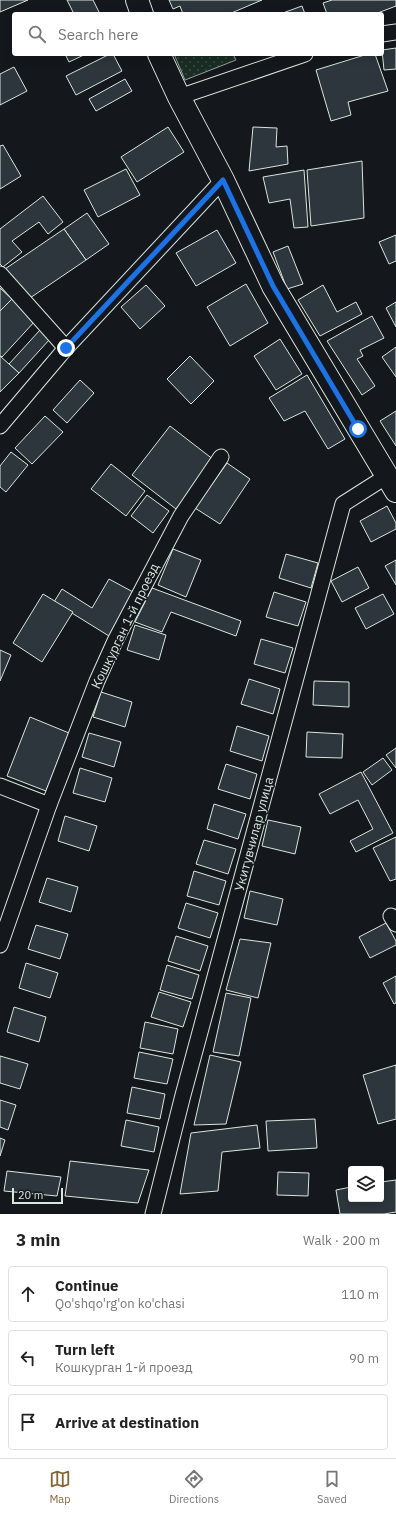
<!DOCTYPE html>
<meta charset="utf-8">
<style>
body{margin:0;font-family:"IBM Plex Sans",sans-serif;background:#f2f2f2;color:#222}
.controls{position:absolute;right:12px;bottom:12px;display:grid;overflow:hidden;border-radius:4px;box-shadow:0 2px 10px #0003}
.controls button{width:36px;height:36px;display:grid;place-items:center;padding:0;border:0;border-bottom:1px solid #e0e0e0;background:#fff;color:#222;font:20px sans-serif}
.scale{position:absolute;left:12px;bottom:10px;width:51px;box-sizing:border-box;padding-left:4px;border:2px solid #d8e6dc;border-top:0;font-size:11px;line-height:14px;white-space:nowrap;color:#d8e6dc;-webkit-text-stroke:3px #14181c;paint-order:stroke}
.stop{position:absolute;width:12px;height:12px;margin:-9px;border:3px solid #1a73e8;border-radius:50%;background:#fff}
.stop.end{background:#1a73e8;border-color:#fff;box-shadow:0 1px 4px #0008}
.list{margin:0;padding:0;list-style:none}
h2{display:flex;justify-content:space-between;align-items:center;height:52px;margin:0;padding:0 16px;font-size:17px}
h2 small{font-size:13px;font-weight:400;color:#767676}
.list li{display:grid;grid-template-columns:26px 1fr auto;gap:12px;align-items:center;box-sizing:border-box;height:56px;margin:0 8px 8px;padding:0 8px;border:1px solid #e0e0e0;border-radius:4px}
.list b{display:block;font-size:15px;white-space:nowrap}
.list p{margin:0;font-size:13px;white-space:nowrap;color:#767676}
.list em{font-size:13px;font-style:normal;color:#767676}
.icon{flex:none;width:22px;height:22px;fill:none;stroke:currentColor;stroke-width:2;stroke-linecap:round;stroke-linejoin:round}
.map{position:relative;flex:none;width:396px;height:1214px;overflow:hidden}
.search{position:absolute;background:#fff;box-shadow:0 2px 10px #0003;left:12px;right:12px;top:12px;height:44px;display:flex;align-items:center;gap:10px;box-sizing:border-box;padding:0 14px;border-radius:4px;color:#767676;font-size:15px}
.sheet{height:244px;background:#fff}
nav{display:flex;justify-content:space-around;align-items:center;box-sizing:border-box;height:56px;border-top:1px solid #e0e0e0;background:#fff;font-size:11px;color:#767676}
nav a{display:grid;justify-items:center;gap:2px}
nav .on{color:#856535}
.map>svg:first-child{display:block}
.grass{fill:url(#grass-dots);stroke:#939e99}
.building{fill:#2c363c;stroke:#d8e6dc}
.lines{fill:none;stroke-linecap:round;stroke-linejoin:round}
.street-casing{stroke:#d8e6dc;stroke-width:17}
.secondary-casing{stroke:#d8e6dc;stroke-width:24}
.street{stroke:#14181c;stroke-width:15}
.secondary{stroke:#14181c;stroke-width:22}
.route{stroke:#1a73e8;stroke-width:5}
.labels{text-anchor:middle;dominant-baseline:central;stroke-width:3;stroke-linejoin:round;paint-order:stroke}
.street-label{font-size:13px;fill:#d8e6dc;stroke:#14181c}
</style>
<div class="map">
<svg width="396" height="1214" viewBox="0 0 396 1214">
<defs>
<pattern id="grass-dots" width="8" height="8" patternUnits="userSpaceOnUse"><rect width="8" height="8" fill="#1a2d24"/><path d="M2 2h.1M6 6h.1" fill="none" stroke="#3b4b43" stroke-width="1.8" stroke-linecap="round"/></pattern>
</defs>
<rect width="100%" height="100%" fill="#14181c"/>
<path class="grass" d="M174,54H233L236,60L185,80Z"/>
<g class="building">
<path d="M0,0H28L0,12Z"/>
<path d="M67,0H93L100,14H74Z"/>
<path d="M169,0H262L229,14H183L180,6L173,9Z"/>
<path d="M332,0H396V6L375,14H327L323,3Z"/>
<path d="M302,6L305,14H280Z"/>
<path d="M396,48V69L384,70L382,50Z"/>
<path d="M65,54H86L69,62Z"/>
<path d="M110,54H113L122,71L76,95L66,76Z"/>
<path d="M368,54H375L388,91L348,102L351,115L331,121L316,70Z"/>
<path d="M14,67L27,91L0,105V74Z"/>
<path d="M125,79L132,91L96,111L89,99Z"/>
<path d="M168,127L184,152L137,182L121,157Z"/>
<path d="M253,127L277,128L276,147L287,146L288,164L249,171Z"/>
<path d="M3,145L21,176L0,189V146Z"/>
<path d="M362,161L364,218L311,226L307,170Z"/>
<path d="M126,169L140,195L98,217L84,190Z"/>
<path d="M304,170L308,227L294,228L290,199L269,203L263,177Z"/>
<path d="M43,196L63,222L48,234L39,222L12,241L22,252L3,267L0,264V229Z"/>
<path d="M87,213L109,244L86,260L64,229Z"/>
<path d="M64,229L86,260L27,300L5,269Z"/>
<path d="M217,230L236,263L196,286L176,253Z"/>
<path d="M396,235V261L389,264L379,242Z"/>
<path d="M288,246L303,284L287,289L273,252Z"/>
<path d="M246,284L268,323L230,346L207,307Z"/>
<path d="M146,285L165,306L140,329L121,307Z"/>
<path d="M323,285L337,312L356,302L362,314L320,336L298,300Z"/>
<path d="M0,288L12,299L0,311Z"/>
<path d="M12,299L36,320L2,357L0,356V311Z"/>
<path d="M396,302V327L386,308Z"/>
<path d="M372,316L384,338L360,350L363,356L357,359L375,386L362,395L327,341Z"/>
<path d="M40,330L50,339L19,373L9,364Z"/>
<path d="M280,339L302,374L276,390L254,356Z"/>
<path d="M396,347V377L382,357Z"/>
<path d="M0,356L19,373L0,392Z"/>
<path d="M190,356L214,381L191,404L167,379Z"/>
<path d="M307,375L345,439L328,449L305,411L284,421L269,398Z"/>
<path d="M80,380L94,393L67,423L53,410Z"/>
<path d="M396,411V446L380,421Z"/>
<path d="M45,416L63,432L32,464L15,448Z"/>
<path d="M170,426L214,460L176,509L132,475Z"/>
<path d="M11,452L28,465L6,492L0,487V466Z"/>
<path d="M227,463L250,479L220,524L195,508Z"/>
<path d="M111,464L145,491L126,516L91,489Z"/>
<path d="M147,495L169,511L153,533L131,516Z"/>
<path d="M387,506L396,523V529L371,542L360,521Z"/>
<path d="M173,549L201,560L186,597L158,585Z"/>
<path d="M286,554L318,563L311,588L279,578Z"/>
<path d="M396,560V585L385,566Z"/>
<path d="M358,567L369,588L342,602L331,581Z"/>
<path d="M109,579L133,592L109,636L54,602L62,589L92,608Z"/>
<path d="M152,588L241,621L236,636L171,612L162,632L135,622Z"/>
<path d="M274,592L306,602L298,626L266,617Z"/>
<path d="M43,594L73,612L42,662L13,643Z"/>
<path d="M383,594L394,614L366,629L355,608Z"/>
<path d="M135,625L166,635L159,660L127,650Z"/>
<path d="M261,639L293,648L285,673L254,664Z"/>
<path d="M0,650L11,655L0,681Z"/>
<path d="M249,679L280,689L273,714L241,704Z"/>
<path d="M314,681L349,682V707L313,705Z"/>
<path d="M101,692L132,702L125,727L93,717Z"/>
<path d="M30,717L69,733L46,791L7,776Z"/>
<path d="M237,726L269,736L262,761L230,751Z"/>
<path d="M307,732L343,734L342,758L306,757Z"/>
<path d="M89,733L121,742L114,767L82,757Z"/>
<path d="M396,748V768L386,755Z"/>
<path d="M383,758L392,770L372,785L363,772Z"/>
<path d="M226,764L257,774L250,799L218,789Z"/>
<path d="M80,768L112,778L105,802L73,793Z"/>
<path d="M361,772L393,833L356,852L350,841L373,829L358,800L330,814L319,794Z"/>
<path d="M214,804L246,814L238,839L207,829Z"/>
<path d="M65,816L97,826L89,851L58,841Z"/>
<path d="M268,820L301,827L295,854L262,846Z"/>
<path d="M396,837V879L390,881L373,848Z"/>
<path d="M204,840L236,849L228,874L196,864Z"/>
<path d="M194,871L226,881L219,905L187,896Z"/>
<path d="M47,878L78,887L71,912L39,902Z"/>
<path d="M250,891L283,899L277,925L244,918Z"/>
<path d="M186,903L218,913L210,938L178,928Z"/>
<path d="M386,923L396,941V945L370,958L359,937Z"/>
<path d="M36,925L68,934L60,959L28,949Z"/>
<path d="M176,936L208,946L200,971L168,961Z"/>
<path d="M240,939L271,943L258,998L226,990Z"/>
<path d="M26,963L58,973L50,998L19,988Z"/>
<path d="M167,965L199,975L192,999L160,990Z"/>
<path d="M396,976V1003L394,1004L383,983Z"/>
<path d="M159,992L191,1002L183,1027L151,1017Z"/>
<path d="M226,993L251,998L239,1056L213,1052Z"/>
<path d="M14,1007L46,1017L39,1042L7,1032Z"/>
<path d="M145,1022L178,1029L173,1054L140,1048Z"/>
<path d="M139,1052L173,1059L167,1084L134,1078Z"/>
<path d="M210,1055L241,1062L226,1124L194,1125Z"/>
<path d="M0,1056L28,1064L20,1089L0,1083Z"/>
<path d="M396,1065V1119L378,1124L363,1075Z"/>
<path d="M132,1087L165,1094L160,1119L127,1113Z"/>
<path d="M0,1100L16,1105L8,1130L0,1127Z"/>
<path d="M315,1119L317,1148L268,1151L266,1121Z"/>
<path d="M126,1120L159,1127L154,1152L121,1146Z"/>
<path d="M257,1125L260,1148L222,1152L218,1191L180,1194L191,1133Z"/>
<path d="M0,1138L5,1140L0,1156Z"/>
<path d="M70,1161L149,1170L138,1203L65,1196Z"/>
<path d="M7,1171L61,1177L57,1196L4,1191Z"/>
<path d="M278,1172L309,1173L308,1196L277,1195Z"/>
<path d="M396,1180V1212L384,1214H340L336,1190L351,1187V1199H381V1182Z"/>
</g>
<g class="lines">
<g class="street-casing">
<g id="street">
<path d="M382,34L396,32"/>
<path d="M179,97L305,54"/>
<path d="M0,274L66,348"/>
<path d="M0,426L66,348L223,180"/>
<path d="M0,786L49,805"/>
<path d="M391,916L396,924"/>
<path d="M0,945L49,805L97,681L115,641L181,516L221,457"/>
<path d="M153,1214L183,1095L343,504L387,476"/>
</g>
</g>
<g class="secondary-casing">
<g id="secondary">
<path d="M137,0L142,14"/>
<path d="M159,54L179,97L223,180L273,286L396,491"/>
</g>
</g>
<use href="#street" class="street"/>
<use href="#secondary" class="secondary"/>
</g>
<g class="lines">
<path class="route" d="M66,348L223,180L273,286L358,429"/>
</g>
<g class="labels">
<g class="street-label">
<text transform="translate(125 626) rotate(-64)">Кошкурган 1-й проезд</text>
<text transform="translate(254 834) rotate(-75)">Укитувчилар улица</text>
</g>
</g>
</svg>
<div class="controls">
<button><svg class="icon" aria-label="layers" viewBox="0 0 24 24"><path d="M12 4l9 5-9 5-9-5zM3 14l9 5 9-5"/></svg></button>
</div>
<div class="scale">20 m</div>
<div class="stop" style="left:358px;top:429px"></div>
<div class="stop end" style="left:66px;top:348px"></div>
<div class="search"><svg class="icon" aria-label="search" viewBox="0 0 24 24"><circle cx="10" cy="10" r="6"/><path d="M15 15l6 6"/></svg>Search here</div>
</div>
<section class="sheet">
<h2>3 min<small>Walk · 200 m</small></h2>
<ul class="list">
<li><svg class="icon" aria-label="ahead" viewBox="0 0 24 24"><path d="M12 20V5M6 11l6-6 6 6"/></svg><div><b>Continue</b><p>Qo'shqo'rg'on ko'chasi</p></div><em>110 m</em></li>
<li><svg class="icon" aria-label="left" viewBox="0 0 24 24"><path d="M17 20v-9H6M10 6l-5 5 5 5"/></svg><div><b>Turn left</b><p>Кошкурган 1-й проезд</p></div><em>90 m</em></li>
<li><svg class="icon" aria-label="arrive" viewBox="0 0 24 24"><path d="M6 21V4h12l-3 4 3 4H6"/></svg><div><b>Arrive at destination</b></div></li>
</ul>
</section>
<nav>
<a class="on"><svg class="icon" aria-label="map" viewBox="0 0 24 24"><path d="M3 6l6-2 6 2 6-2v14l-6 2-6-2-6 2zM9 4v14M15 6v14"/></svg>Map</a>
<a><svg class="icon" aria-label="directions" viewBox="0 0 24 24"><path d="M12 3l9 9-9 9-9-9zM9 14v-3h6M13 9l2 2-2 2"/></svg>Directions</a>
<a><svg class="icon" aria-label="saved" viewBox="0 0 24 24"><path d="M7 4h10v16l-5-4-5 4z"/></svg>Saved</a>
</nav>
